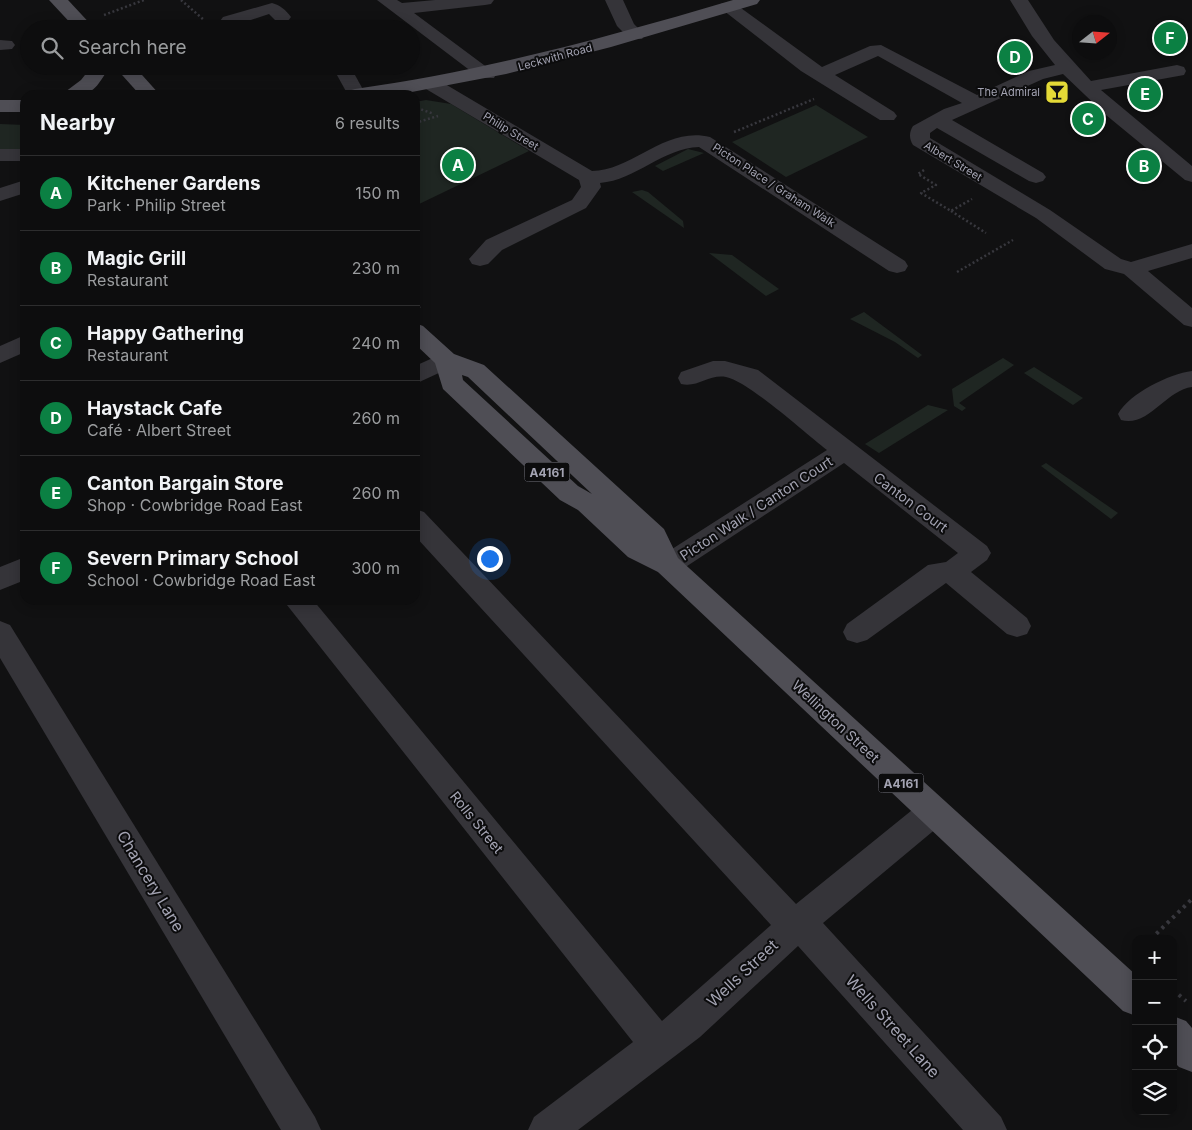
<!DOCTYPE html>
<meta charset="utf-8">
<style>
body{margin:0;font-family:Inter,sans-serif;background:#161617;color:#f1f3f6}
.controls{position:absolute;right:15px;bottom:15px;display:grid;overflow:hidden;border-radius:10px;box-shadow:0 2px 12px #0003}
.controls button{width:45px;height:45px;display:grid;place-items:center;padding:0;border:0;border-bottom:1px solid #2d2d2e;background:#0d0d0e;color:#f1f3f6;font:25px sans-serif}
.compass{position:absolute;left:1072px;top:15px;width:45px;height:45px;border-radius:50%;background:#0d0d0e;box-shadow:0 2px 12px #0003;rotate:73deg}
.you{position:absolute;left:489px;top:558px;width:18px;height:18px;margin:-12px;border:4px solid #fff;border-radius:50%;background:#1a73e8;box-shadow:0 0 0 8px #1a73e833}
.badge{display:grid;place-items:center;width:32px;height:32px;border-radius:50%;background:#0b8043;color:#fff;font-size:16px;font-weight:700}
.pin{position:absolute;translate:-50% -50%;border:2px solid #fff;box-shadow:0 1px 5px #0006}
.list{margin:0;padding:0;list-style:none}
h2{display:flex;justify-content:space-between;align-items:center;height:65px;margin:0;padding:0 20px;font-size:21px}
h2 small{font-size:16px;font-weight:400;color:#9a9c9e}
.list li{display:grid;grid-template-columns:32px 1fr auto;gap:15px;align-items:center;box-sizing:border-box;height:75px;padding:0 20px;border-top:1px solid #2d2d2e}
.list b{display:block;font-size:19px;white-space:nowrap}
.list p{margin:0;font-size:16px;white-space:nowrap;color:#9a9c9e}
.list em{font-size:16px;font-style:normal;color:#9a9c9e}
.icon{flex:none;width:28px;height:28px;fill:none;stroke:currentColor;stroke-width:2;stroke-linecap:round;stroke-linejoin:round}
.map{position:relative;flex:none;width:1192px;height:1130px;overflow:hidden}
.search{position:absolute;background:#0d0d0e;box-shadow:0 2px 12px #0003;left:20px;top:20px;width:400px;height:55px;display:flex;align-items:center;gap:12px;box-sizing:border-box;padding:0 18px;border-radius:28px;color:#9a9c9e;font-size:19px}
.panel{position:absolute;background:#0d0d0e;box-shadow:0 2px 12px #0003;left:20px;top:90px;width:400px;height:515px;border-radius:15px}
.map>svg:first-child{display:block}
.green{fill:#1f2622}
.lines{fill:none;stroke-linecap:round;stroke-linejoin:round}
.path-far2{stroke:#38383e;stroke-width:2.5;stroke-dasharray:2 2.5;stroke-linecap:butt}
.path-far1{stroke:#38383e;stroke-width:3;stroke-dasharray:2.5 4;stroke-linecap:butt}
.path{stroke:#38383e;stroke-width:4;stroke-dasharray:3 4.5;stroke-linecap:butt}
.minor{fill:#353439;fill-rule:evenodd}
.major{fill:#4f4e55;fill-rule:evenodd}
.labels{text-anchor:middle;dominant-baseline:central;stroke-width:4;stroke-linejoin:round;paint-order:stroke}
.far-street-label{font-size:11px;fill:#a3a3b2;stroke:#0c0c0d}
.far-poi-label{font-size:11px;fill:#a3a3b2;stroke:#0c0c0d;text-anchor:end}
.shield{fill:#0c0c0d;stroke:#767680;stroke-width:1}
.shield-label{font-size:12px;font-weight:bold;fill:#a3a3b2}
.street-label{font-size:14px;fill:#a3a3b2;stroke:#0c0c0d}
.near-street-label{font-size:16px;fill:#a3a3b2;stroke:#0c0c0d}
</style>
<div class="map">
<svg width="1192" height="1130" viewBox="0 0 1192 1130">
<rect width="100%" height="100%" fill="#111112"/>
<g class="green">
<path d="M426,100L451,104L529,151L415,206V102Z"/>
<path d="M816,105L868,137L786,177L732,142Z"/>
<path d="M0,124L25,125V152H0Z"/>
<path d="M688,149L704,153L663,171L655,166Z"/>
<path d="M642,190L648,192L683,221L684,228L632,192Z"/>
<path d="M709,253L732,255L779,289L766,296Z"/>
<path d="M864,312L922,355L918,358L895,342L850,319Z"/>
<path d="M1003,358L1014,365L959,403L966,408L962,411L954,406L952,389Z"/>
<path d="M1034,367L1083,398L1073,405L1024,373Z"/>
<path d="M928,405L948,410L879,453L865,444Z"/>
<path d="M1046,463L1118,513L1111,519L1041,466Z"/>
</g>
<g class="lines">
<g class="path-far2">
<path d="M181,0L204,20"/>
<path d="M104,15L144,0"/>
<path d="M417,108L434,114"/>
<path d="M415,123L438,116"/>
<path d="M734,132L814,99"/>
<path d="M924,170L918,174L936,185L921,193L951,211L972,199"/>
<path d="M951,211L986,233"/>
<path d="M957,272L1013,240"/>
</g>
<path class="path-far1" d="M415,303L420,308"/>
<g class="path">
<path d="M1151,939L1192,899"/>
<path d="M1173,990L1186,1001"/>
</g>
<g class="minor">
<path d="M377,0H397L402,3L435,0H494L491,4L485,5L414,13L496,74L494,78H480Z"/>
<path d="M605,0H623L634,24L645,35L642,39H630L617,26Z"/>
<path d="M1010,0H1028L1054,40L1091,81L1177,65L1184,67L1186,71L1184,75L1101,90L1192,166V182L1185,180L1106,115L1063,74L1043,79L952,120L1043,173L1046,177L1043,181L1036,183L1029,181L937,128L930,133V138L1050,210L1121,259L1131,262L1192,244V258L1148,271L1192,308V327L1184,325L1124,274L1105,269L1036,218L913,145C909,139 909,132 913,126L944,109L962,103L878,56L835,75L894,112L897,116L894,120H880L801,71L719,7L722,3H734L822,67L870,46L881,45L977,95L1029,71L1055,65L1032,36Z"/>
<path d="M272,3C280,5 286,10 291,17L288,21H276L269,14L242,23L247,29H227L220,21L223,17Z"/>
<path d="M0,40L12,41L15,45L12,49L0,50Z"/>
<path d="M332,66H350L366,95H348Z"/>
<path d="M433,79L440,81L592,171C634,170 665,126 710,137L905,261L908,266L905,271L897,273L889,271L699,147C663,148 636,180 600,183L601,187L586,208L502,250L488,264L480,266L472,264L469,259L486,240L572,200L581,187L579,180L426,89L424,85L426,81Z"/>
<rect x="0" y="149" width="25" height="12"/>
<path d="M25,180V193L0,201V188Z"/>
<path d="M25,335V352L0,363V346Z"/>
<path d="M446,352L454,354L458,360L454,366L415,384V366Z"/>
<path d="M713,361H725L758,370L987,546L991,553L987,560L971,572L1027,618L1031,626L1027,634L1017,637L1007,634L946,583L867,640L857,643L847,640L843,632L847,624L928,565L946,562L958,553L844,463L678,572L668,576L658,572L654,565L658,558L827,450C806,434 748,381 726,377C709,374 698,388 681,384L678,378L681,372Z"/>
<path d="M1192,371V387C1166,390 1148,428 1121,420L1118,414C1130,393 1169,374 1192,371Z"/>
<path d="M415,509L424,512L796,904L922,802L933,798L944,802L949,812L944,822L823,923L1001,1117L1007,1130H963L798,946L700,1037L578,1130H528L534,1117L633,1042L283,600H313L662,1021L771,925L415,536Z"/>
<path d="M25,557V580L0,590V567Z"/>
<path d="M0,621L10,625L315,1117L321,1130H281L0,658Z"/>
</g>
<g class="major">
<path d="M49,0H68L95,29H76Z"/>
<path d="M733,0H760L757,4L611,47L506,74L396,95H346L348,91L355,89C484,71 608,37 733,0Z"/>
<path d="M92,66H110C93,94 92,95 61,95L81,80Z"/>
<path d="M114,66H134L160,95H140Z"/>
<rect x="0" y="100" width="25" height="12"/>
<path d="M415,323L423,326L454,354L484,365L664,529L678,558L1136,975V1016L1123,1011L658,572L628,557L578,510L560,500L443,389L435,363L415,344ZM462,375L468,377L592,494L578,486L463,380Z"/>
<path d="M1173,1016L1186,1021L1192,1028V1072L1179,1067L1173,1061Z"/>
</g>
</g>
<defs>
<g id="bar-square" transform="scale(1.25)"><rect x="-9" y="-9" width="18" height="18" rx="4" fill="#e4da37" stroke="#0c0c0d"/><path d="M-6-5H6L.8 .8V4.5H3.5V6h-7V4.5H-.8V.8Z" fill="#111"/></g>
</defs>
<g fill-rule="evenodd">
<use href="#bar-square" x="1057" y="92"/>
</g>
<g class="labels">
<g class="far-street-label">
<text transform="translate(555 57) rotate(-15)">Leckwith Road</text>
<text transform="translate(511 131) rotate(31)">Philip Street</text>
<text transform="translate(953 161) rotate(31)">Albert Street</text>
<text transform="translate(774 185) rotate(33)">Picton Place / Graham Walk</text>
</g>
<g class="far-poi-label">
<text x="1040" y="92">The Admiral</text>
</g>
<g class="shield">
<rect x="524.5" y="462.5" width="45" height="19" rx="4"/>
<rect x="878.5" y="773.5" width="45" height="19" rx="4"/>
</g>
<g class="shield-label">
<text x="547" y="472">A4161</text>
<text x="901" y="783">A4161</text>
</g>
<g class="street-label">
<text transform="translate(911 502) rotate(37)">Canton Court</text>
<text transform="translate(756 508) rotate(-33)">Picton Walk / Canton Court</text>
<text transform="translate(836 721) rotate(43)">Wellington Street</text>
<text transform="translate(477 822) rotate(51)">Rolls Street</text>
</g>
<g class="near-street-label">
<text transform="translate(151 881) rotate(59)">Chancery Lane</text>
<text transform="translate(742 973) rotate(-43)">Wells Street</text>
<text transform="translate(893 1026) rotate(48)">Wells Street Lane</text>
</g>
</g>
</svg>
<div class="controls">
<button>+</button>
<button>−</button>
<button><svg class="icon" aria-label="locate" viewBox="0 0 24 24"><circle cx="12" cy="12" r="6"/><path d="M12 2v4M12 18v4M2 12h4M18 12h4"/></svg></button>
<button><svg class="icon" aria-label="layers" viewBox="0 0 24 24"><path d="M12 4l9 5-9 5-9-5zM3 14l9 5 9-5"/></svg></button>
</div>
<svg class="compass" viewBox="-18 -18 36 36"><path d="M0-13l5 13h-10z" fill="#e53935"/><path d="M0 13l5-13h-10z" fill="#9a9c9e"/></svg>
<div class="you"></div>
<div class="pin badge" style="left:458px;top:165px">A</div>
<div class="pin badge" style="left:1144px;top:166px">B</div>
<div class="pin badge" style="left:1088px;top:119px">C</div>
<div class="pin badge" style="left:1015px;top:57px">D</div>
<div class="pin badge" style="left:1145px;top:94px">E</div>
<div class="pin badge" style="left:1170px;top:38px">F</div>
<div class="search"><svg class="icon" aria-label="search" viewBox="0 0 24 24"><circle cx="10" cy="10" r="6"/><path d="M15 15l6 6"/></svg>Search here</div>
<section class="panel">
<h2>Nearby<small>6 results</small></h2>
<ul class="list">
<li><span class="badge">A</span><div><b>Kitchener Gardens</b><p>Park · Philip Street</p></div><em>150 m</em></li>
<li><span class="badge">B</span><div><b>Magic Grill</b><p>Restaurant</p></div><em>230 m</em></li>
<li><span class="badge">C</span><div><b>Happy Gathering</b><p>Restaurant</p></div><em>240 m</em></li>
<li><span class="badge">D</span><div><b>Haystack Cafe</b><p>Café · Albert Street</p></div><em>260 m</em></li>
<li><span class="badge">E</span><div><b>Canton Bargain Store</b><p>Shop · Cowbridge Road East</p></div><em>260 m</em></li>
<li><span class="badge">F</span><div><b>Severn Primary School</b><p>School · Cowbridge Road East</p></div><em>300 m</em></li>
</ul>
</section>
</div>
